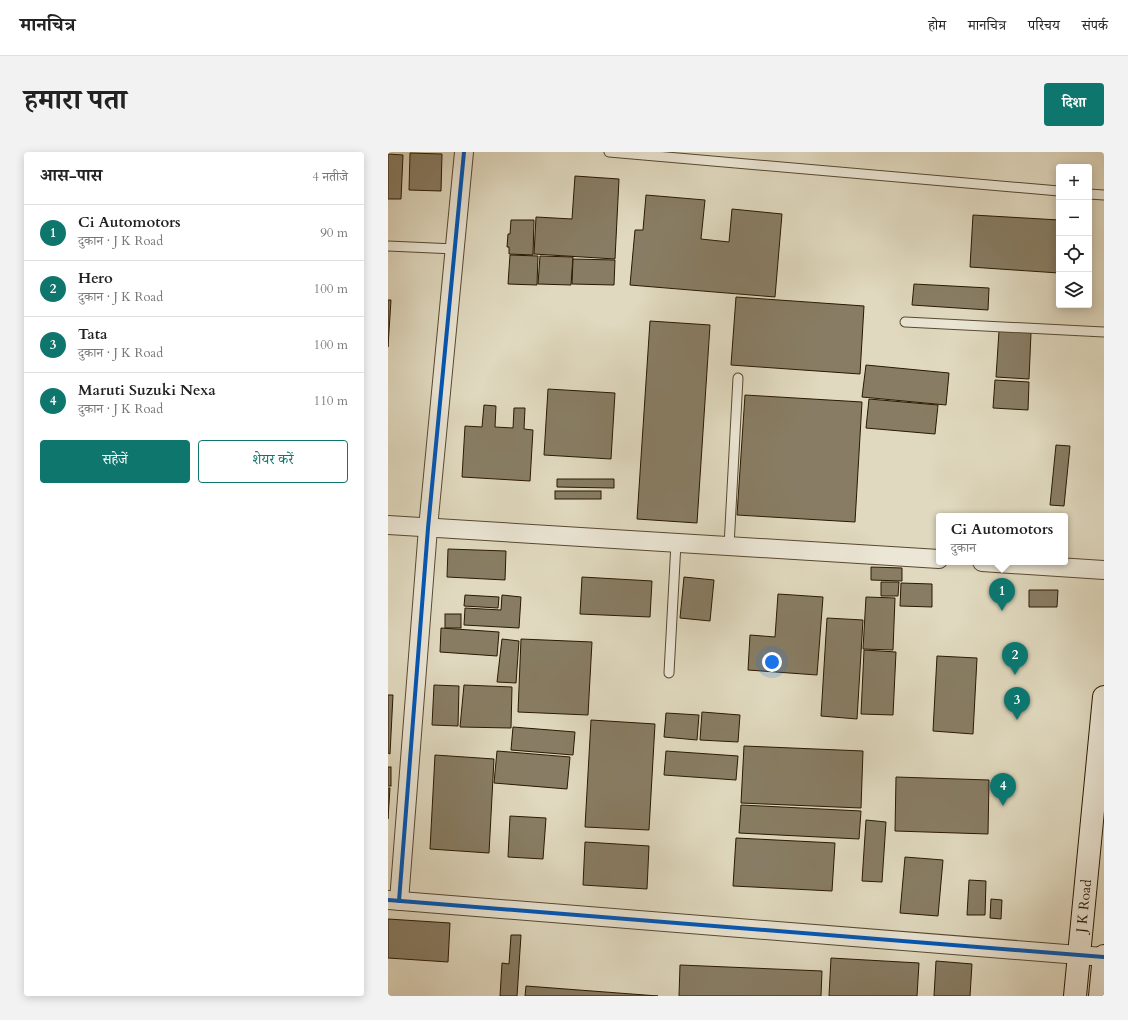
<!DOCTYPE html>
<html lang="hi">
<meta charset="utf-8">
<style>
body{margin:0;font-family:Cardo,"Noto Serif Devanagari",serif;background:#f2f2f2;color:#222}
.controls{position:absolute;right:12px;top:12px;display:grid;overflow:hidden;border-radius:4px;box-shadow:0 2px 10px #0003}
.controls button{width:36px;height:36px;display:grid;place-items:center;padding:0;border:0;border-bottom:1px solid #e0e0e0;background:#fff;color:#222;font:20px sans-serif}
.you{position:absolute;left:384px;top:510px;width:14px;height:14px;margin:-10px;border:3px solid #fff;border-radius:50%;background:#1a73e8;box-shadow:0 0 0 6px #1a73e833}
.badge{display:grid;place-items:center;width:26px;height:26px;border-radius:50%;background:#0f766e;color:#fff;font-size:13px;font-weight:700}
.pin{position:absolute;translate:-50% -33px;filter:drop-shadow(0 1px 2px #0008)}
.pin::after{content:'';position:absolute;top:21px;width:14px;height:12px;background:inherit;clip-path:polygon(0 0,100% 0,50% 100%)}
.popup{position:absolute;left:548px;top:361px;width:132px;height:52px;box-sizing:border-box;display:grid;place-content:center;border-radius:4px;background:#fff;filter:drop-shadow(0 1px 3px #0005);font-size:13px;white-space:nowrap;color:#767676}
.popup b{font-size:15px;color:#222}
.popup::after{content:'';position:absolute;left:50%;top:100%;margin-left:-8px;border:8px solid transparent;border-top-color:#fff}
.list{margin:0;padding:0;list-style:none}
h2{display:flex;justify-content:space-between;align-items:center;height:52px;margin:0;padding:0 16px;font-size:17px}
h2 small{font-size:13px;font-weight:400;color:#767676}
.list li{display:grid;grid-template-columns:26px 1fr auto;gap:12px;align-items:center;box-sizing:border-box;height:56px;padding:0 16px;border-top:1px solid #e0e0e0}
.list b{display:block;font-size:15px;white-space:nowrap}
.list p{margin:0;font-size:13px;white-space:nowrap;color:#767676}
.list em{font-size:13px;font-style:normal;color:#767676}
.actions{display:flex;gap:8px;padding:12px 16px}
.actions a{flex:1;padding:9px 0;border:1px solid #0f766e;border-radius:4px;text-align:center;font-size:14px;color:#0f766e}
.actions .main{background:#0f766e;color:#fff}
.icon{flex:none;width:22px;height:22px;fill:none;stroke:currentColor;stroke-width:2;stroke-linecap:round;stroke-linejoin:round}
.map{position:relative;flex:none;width:716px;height:844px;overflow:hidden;border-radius:4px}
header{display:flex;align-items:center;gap:24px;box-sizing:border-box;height:56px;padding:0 20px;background:#fff;border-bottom:1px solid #e0e0e0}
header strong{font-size:19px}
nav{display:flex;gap:22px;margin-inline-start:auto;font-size:14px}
.intro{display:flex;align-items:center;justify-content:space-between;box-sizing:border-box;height:96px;padding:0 24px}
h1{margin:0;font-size:28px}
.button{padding:10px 18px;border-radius:4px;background:#0f766e;color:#fff;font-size:14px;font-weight:700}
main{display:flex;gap:24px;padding:0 24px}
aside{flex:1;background:#fff;border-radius:4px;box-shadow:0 2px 10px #0003}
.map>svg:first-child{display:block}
.building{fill:#887d64;stroke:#291901}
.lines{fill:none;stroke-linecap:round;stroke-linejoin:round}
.lane-casing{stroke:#574930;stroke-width:11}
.street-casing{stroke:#574930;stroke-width:20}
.secondary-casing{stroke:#291901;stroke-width:24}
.lane{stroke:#ebe6d5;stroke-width:9}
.street{stroke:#ebe6d5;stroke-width:18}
.secondary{stroke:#ebe6d5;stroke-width:22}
.cycleway-casing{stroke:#ebe6d5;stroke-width:6}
.cycleway{stroke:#0057b8;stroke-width:4}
.labels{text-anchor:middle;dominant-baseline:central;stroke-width:4;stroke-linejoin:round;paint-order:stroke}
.street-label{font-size:14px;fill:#291901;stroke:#ebe6d5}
</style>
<header>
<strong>मानचित्र</strong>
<nav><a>होम</a><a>मानचित्र</a><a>परिचय</a><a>संपर्क</a></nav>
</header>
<div class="intro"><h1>हमारा पता</h1><a class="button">दिशा</a></div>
<main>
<aside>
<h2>आस-पास<small>4 नतीजे</small></h2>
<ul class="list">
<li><span class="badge">1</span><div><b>Ci Automotors</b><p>दुकान · J K Road</p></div><em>90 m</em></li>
<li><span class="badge">2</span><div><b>Hero</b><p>दुकान · J K Road</p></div><em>100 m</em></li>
<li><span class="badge">3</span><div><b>Tata</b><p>दुकान · J K Road</p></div><em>100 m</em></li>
<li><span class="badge">4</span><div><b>Maruti Suzuki Nexa</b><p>दुकान · J K Road</p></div><em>110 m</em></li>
</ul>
<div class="actions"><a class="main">सहेजें</a><a>शेयर करें</a></div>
</aside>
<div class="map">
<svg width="716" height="844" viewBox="0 0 716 844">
<rect width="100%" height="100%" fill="#e0d9bf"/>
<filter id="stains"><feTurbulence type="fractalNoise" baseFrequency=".005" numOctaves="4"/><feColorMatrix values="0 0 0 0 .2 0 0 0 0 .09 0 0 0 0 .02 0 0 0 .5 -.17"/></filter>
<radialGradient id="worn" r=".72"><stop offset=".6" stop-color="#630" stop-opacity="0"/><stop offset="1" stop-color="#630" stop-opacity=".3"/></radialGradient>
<g class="building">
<path d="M22,1L54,2L53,39L21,38Z"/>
<path d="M0,2L15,3L13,47H0Z"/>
<path d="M187,24L231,27L227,107L146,102L148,65L184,67Z"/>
<path d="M258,43L317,48L313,87L341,90L344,57L394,62L387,145L242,133L247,78H255Z"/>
<path d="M585,63L671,68V121L582,115Z"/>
<path d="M123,68H146L145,103L121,102V95H119L120,82H122Z"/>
<path d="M122,103L150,104L149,133L120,132Z"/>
<path d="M152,104L185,105L183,133L150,132Z"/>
<path d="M185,107L227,108L226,133L184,132Z"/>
<path d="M526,132L601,136L600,158L524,153Z"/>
<path d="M348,145L476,154L472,222L343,213Z"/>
<path d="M0,148H3L0,195Z"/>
<path d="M262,169L322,173L309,371L249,367Z"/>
<path d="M611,179L643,181L641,227L608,225Z"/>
<path d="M478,213L561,221L558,253L474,245Z"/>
<path d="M607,228L641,230L640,258L605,256Z"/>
<path d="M160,237L227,241L223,307L156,303Z"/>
<path d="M357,243L474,250L467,370L349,363Z"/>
<path d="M481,247L550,253L547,282L478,276Z"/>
<path d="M96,253L108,254L107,275L125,276L126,256H137L136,277L145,278L142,329L74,325L77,274L94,275Z"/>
<path d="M668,293L682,294L676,354L662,353Z"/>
<path d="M169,327H226V336L169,335Z"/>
<rect x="167" y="339" width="46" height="8"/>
<path d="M60,397L118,399L117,428L59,425Z"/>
<path d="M483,415L514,416V429L483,428Z"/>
<path d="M194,425L264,429L262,465L192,462Z"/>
<path d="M296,425L326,428L322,469L292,466Z"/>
<path d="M493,430H511L510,444H493Z"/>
<path d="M513,431L544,432V455L512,454Z"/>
<path d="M641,438H670L669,455H641Z"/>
<path d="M390,442L435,445L429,523L360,518L362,483L387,485Z"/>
<path d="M77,443L111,445L110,456L76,454Z"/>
<path d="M114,443L133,445L131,476L76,473L77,456L113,458Z"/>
<path d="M478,445L507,446L505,498L475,497Z"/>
<rect x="57" y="462" width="16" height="14"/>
<path d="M439,466L475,468L469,567L433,564Z"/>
<path d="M53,476L111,480L109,504L52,500Z"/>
<path d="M114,487L131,489L128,531L109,530Z"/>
<path d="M133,487L204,490L200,563L130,560Z"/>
<path d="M476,498L508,500L505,563L473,562Z"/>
<path d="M549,504L589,506L585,582L545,579Z"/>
<path d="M46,533L71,534L70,574L44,573Z"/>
<path d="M76,533L124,535L123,576L72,575Z"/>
<path d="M0,543H5L2,602L0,601Z"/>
<path d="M314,560L352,563L350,590L312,588Z"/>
<path d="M278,561L311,563L309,588L276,585Z"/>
<path d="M203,568L267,572L261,678L197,675Z"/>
<path d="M125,575L187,580L185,603L123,598Z"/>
<path d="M356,594L475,599L473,656L353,651Z"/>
<path d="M109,599L182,605L179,637L106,631Z"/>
<path d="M278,599L350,604L348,628L276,623Z"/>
<path d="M47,603L106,607L101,701L42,697Z"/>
<rect x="0" y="615" width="3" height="19"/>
<path d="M508,625L601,628L600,682L507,679Z"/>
<path d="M0,636H2L0,667Z"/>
<path d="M353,653L473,659L471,687L351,681Z"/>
<path d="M122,664L158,666L155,707L120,705Z"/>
<path d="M478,668L498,670L494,730L474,729Z"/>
<path d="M348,686L447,691L444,739L345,734Z"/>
<path d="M197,690L261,694L259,737L195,733Z"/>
<path d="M517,705L555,708L550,764L512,761Z"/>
<path d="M581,728L598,729L597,763H579Z"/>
<path d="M603,747L614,748L613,767L602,766Z"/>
<path d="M0,767L62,771L60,810L0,806Z"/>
<path d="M123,783H133L129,844H112L114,811L121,812Z"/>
<path d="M443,806L531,811L529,844H441Z"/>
<path d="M548,809L584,812L582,844H546Z"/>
<path d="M292,813L434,819L433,844H291Z"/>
<path d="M138,834L270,844H137Z"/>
</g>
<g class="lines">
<g class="lane-casing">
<g id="lane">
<path d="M221,0L671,39"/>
<path d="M701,42L716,43"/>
<path d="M0,94L67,97"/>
<path d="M517,170L716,180"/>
<path d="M341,394L350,226"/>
<path d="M281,521L288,391"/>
</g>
</g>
<g class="street-casing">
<g id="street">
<path d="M0,373L551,407"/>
<path d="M594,410L716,418"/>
<path d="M0,748L716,805"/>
<path d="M11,749L40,376L76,0"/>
</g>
</g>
<g class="secondary-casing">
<g id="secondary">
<path d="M687,844L716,545"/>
<path d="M712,844L716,804"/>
</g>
</g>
<use href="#lane" class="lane"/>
<use href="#street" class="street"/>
<use href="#secondary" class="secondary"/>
<g class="cycleway-casing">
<g id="cycleway">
<path d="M0,748L716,805"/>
<path d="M11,749L40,376L76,0"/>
</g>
</g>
<use href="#cycleway" class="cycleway"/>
</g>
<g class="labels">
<g class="street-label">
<text transform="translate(696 754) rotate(-84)">J K Road</text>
</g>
</g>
<rect width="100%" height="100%" filter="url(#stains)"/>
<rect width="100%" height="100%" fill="url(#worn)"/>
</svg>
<div class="controls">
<button>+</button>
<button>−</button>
<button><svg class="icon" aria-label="locate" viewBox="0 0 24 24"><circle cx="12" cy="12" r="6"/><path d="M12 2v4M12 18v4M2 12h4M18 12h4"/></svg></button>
<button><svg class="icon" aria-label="layers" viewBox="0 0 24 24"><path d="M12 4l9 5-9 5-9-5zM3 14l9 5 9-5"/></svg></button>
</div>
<div class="you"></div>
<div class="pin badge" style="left:614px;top:459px">1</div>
<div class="popup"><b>Ci Automotors</b>दुकान</div>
<div class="pin badge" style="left:627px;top:523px">2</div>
<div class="pin badge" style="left:629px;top:568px">3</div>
<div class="pin badge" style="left:615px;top:654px">4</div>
</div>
</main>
